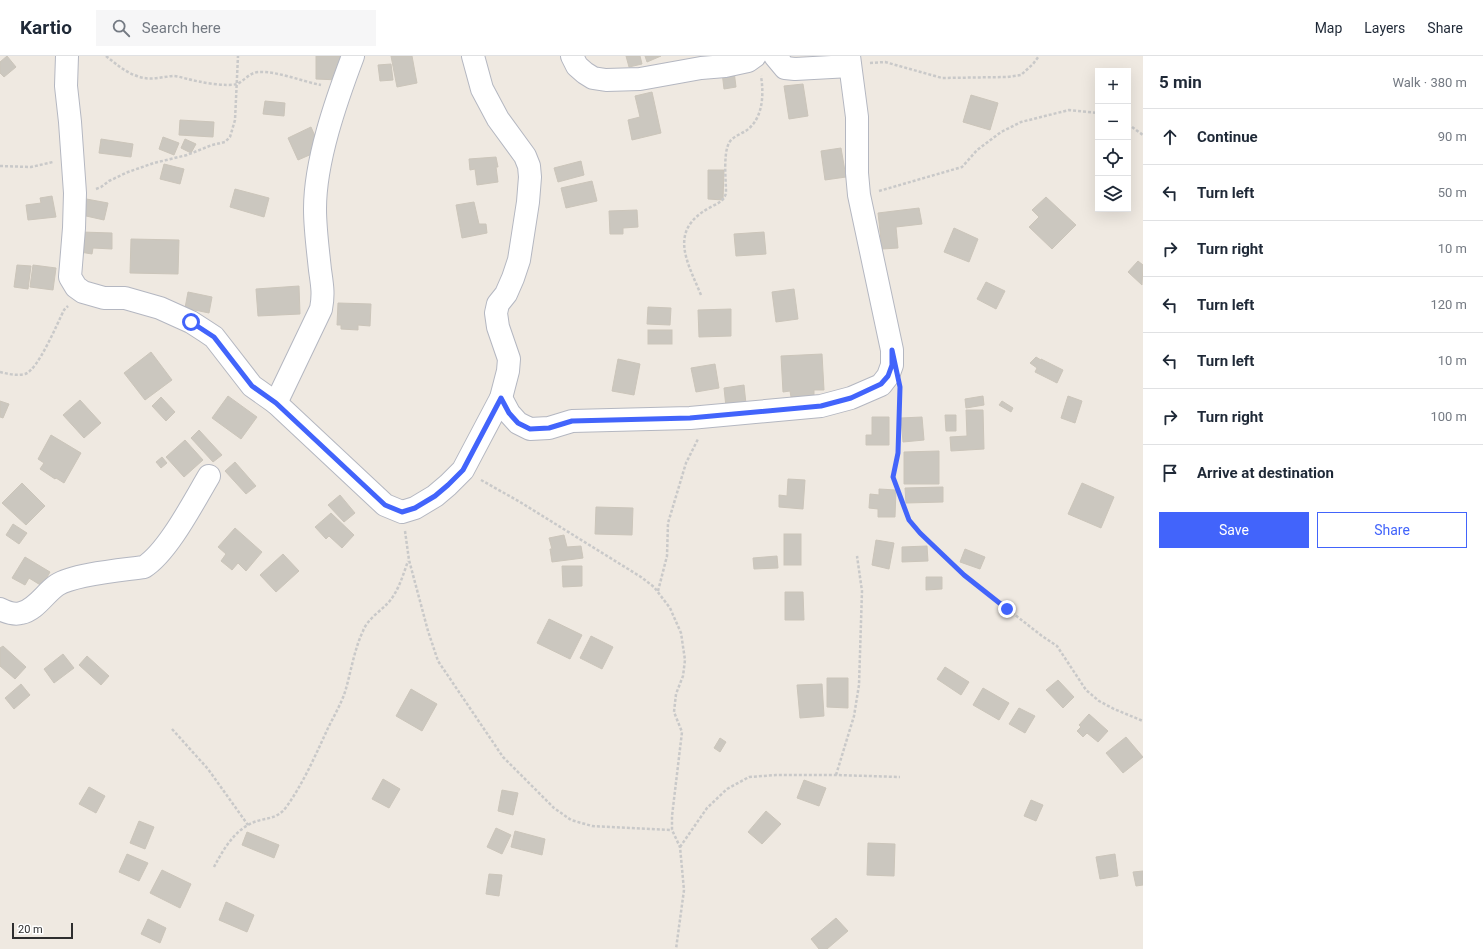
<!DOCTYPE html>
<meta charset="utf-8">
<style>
body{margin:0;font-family:Roboto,sans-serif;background:#f6f6f7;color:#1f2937}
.controls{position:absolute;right:12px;top:12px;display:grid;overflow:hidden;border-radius:0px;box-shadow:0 4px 16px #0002}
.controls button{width:36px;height:36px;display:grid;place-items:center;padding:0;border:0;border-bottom:1px solid #e0e1e3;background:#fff;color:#1f2937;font:20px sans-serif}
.scale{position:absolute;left:12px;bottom:10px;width:61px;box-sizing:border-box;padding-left:4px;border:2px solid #2e2e2e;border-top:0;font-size:11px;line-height:14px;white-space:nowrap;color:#2e2e2e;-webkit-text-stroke:3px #fff;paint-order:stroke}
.stop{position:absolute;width:12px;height:12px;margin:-9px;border:3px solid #4264fb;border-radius:50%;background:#fff}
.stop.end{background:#4264fb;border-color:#fff;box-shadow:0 1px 4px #0008}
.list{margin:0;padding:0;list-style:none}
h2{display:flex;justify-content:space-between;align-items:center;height:52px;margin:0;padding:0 16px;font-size:17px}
h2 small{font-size:13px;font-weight:400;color:#747a83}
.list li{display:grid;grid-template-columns:26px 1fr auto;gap:12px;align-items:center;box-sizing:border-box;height:56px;padding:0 16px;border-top:1px solid #e0e1e3}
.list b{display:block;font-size:15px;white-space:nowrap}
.list em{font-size:13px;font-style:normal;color:#747a83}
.actions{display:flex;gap:8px;padding:12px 16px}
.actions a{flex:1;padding:9px 0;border:1px solid #4264fb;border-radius:0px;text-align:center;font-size:14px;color:#4264fb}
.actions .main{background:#4264fb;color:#fff}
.icon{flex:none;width:22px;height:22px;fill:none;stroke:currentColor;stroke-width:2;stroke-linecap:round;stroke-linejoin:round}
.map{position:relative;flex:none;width:1143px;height:893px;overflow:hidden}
header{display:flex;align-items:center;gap:24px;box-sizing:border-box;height:56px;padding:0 20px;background:#fff;border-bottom:1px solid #e0e1e3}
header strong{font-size:19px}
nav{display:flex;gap:22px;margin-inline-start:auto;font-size:14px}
.search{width:280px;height:36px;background:#f6f6f7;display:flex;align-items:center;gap:10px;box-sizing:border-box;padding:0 14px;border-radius:0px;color:#747a83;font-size:15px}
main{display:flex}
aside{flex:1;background:#fff}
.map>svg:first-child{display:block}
.building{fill:#cbc7bf;stroke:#cbc5ba}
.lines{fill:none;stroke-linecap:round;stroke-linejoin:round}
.minor-casing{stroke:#b4b7c1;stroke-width:24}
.path{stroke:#c9c9c9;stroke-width:2.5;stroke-dasharray:3 2;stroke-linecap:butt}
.minor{stroke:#fff;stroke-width:22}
.route{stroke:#4264fb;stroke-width:5}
</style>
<header>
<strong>Kartio</strong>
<div class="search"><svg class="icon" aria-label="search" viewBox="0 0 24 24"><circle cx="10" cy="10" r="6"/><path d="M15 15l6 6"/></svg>Search here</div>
<nav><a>Map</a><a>Layers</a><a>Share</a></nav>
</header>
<main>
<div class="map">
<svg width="1143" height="893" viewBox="0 0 1143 893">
<rect width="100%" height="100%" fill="#efe9e1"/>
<g class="building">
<path d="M7,0L16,11L4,21L0,17V6Z"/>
<path d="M316,0H340L339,24L316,23Z"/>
<path d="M391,0H412L417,27L397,31Z"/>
<path d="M626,0H640L642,8L629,11Z"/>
<path d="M645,0H661L647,6Z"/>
<path d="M391,8L393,24L380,25L378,9Z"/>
<path d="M734,15L736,31L724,33L722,16Z"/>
<path d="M803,28L808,60L789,63L784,30Z"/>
<path d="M652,36L661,77L632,84L628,64L640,61L635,40Z"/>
<path d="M971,39L998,47L990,74L963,66Z"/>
<path d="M265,45L285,47L284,60L263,58Z"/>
<path d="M180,64L214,66L213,81L179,79Z"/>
<path d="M311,71L321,94L298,104L288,82Z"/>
<path d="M163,81L179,87L174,99L159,93Z"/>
<path d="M101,83L133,88L131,101L99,97Z"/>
<path d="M185,83L196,88L191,97L181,92Z"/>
<path d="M841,92L846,121L825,124L821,95Z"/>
<path d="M496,101L498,111H496L498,126L477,129L475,113L470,114L469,103Z"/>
<path d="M581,105L584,119L558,126L554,112Z"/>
<path d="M164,108L184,113L180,128L160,123Z"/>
<path d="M708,114H724L723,144L708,143Z"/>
<path d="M592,125L597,145L566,152L561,132Z"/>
<path d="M235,133L269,142L264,161L230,151Z"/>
<path d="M52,140L56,161L28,164L26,149L41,147L40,142Z"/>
<path d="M1046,141L1076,169L1052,193L1029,171L1039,161L1032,154Z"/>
<path d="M81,142L108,147L104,164L77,158Z"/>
<path d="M474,146L479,168H486L487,177L462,182L456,149Z"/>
<path d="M919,152L922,168L896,171L898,192L882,193L878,157Z"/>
<path d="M637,154L638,171L623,172V178H610L609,155Z"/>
<path d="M954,172L978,183L969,206L944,196Z"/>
<path d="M81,176L112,177V193L93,192L92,198L80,196Z"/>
<path d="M764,176L766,198L736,200L734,178Z"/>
<path d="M131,183L179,184L178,218L130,217Z"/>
<path d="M1138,205L1143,209L1142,229L1128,216Z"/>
<path d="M17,209L31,210L28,233L14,231Z"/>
<path d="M33,209L56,212L53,234L30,231Z"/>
<path d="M986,226L1005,235L996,253L977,243Z"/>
<path d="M299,230L300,258L258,260L256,233Z"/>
<path d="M794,233L798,263L776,266L772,236Z"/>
<path d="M188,236L212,241L209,257L185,252Z"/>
<path d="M338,247L371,248L370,270L358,269V274L341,273V269H337Z"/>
<path d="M648,251L671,252L670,269L647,268Z"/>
<path d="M731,253V280L699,281L698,254Z"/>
<rect x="648" y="274" width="24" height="14"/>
<path d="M151,296L172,324L145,344L124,317Z"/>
<path d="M822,298L824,334H814V341H791L790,335L783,336L781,300Z"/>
<path d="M1036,301L1041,304V303L1063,314L1057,327L1035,316L1037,312L1030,307Z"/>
<path d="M618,303L640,308L634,339L612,335Z"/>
<path d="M715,308L719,332L696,336L691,312Z"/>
<path d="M744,329L746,348L726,351L724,332Z"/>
<path d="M228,340L257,361L241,383L212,362Z"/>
<path d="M983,340L984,349L966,352L965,343Z"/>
<path d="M1068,340L1082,345L1075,367L1061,362Z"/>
<path d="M161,341L175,356L166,365L152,350Z"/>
<path d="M80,344L101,367L84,382L63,359Z"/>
<path d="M0,345L9,348L3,362L0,361Z"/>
<path d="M1002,345L1013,352L1011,356L999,349Z"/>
<path d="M966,354H983L984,393L951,395L950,381L967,380Z"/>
<path d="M945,359H956V375H946Z"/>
<path d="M872,361H889V389H866V379H872Z"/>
<path d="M922,361L924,384L903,386L901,362Z"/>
<path d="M199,374L222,399L213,406L191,382Z"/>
<path d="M51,379L81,397L64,427L56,422L55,423L40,413L44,407L38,403Z"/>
<path d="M185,384L203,404L184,421L166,401Z"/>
<path d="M939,395V428H904V396Z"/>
<path d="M162,401L167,407L161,412L156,406Z"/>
<path d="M235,406L256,430L246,438L225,415Z"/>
<path d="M788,423L805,424L803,453L779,451V439L787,440Z"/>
<path d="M22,427L45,450L26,469L2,447Z"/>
<path d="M1082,427L1114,441L1101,472L1068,458Z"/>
<path d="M943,431V446L906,447L905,432Z"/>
<path d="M879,433L896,434L895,461H878V453L869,452L870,438L879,439Z"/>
<path d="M340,439L355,457L344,466L328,449Z"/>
<path d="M596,451L633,452L632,479L595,478Z"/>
<path d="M331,457L354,479L342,492L329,480L326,483L315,471Z"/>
<path d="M13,468L27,477L19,488L6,479Z"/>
<path d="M235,472L262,496L246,515L238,507L232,514L221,505L226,498L218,491Z"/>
<rect x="784" y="478" width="17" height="31"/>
<path d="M564,479L567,491L581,490L583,502L552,506L550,493H552L549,482Z"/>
<path d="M876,484L894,487L889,513L872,509Z"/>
<path d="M927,490L928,505L902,506V491Z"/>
<path d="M965,493L985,501L980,513L960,506Z"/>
<path d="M283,498L299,515L276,536L260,519Z"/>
<path d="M777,500L778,512L754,513L753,502Z"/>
<path d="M25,501L50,516L42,530L29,522L25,529L12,522Z"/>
<path d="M562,510H582V530L563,531Z"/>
<path d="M926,521H942V533L926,534Z"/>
<path d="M785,536H803L804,564H785Z"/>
<path d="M549,563L582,579L570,603L537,587Z"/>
<path d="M591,580L613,591L602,613L580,602Z"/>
<path d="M3,590L26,611L15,623L0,610V592Z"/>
<path d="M63,598L74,612L54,627L44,613Z"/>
<path d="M87,600L109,620L101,629L79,609Z"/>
<path d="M945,611L969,626L961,639L937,623Z"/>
<path d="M827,622H848V652L827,651Z"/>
<path d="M1058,624L1074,641L1063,652L1046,634Z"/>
<path d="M21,628L30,639L14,653L5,642Z"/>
<path d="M822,628L824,660L800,662L797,629Z"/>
<path d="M983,632L1009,647L999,664L973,649Z"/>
<path d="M411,633L437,648L422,675L396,660Z"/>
<path d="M1019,652L1035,660L1025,677L1009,668Z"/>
<path d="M1089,658L1108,675L1098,686L1087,677L1083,681L1077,675L1081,671L1079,669Z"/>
<path d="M1126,681L1143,701L1123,717L1106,697Z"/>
<path d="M720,682L726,686L720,696L714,692Z"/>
<path d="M383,723L400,733L389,752L372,743Z"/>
<path d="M804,724L826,732L819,750L797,742Z"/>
<path d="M89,731L105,740L96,757L79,748Z"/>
<path d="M502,734L518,737L513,759L498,755Z"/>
<path d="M1031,744L1043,749L1036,765L1024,760Z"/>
<path d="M766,755L781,768L762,788L748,776Z"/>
<path d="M139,765L154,771L145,793L130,787Z"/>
<path d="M496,772L511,779L502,798L487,791Z"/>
<path d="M515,775L545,783L542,799L511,791Z"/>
<path d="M247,776L279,789L274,802L242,789Z"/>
<path d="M868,787L895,788L894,820L867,819Z"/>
<path d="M127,798L148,807L139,825L119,816Z"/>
<path d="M1115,798L1118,820L1100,823L1096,801Z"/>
<path d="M162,814L191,828L180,852L150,837Z"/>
<path d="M1143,815V829L1136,830L1133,816Z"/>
<path d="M489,818L502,819L499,840L486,838Z"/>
<path d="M226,846L254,859L247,876L219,864Z"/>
<path d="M836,862L848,875L827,893H819L811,883Z"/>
<path d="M148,863L166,872L160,887L141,878Z"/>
</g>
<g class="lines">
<g class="minor-casing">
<g id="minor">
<path d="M67,0L66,30L70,66L75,137L74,172L70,221L76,231L83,236L104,242H125L160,252L191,266L205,275L214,281L252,330L276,347L385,449L402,456L415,452L435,440L448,429L463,414L501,342L508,315L509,303L498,271L496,257L498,248L506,238L513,222L519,204L528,146L530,121L529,110L525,100L498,63L482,33L473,0"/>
<path d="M572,0L577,10L585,17L593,22L606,24L640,23L701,12L725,10L748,5L755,0"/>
<path d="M775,0L785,12L795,13L850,10"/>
<path d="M501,342L509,357L518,367L530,373L549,372L572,365L690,362L821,350L851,342L881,329L888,320L892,309V294L859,139L857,117V61L849,0"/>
<path d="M276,347L321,253C324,238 322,228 320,214C318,194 315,173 315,153C315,105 336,45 353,0"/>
<path d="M0,553C6,556 14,559 21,557C36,554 45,537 57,529C74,518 123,514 144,511C168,496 194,445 209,420"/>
</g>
</g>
<g class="path">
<path d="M106,0C116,8 125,16 137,20C149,25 161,21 173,20C178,20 183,22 188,23C198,26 227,31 237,28C244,25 249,17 258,16C277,15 301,25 321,29"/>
<path d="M870,7L885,6L942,22L1007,21L1021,19L1033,8L1039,0"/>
<path d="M1128,68L1143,79"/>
<path d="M0,110L31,111L53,106"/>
<path d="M96,133L101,131L109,125L128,116L154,107L187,99L212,89L225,86L230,81L235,64L238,0"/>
<path d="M879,135L962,111L977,94L1001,76L1021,66L1069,54L1098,57"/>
<path d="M701,239C687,205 668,175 709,152C716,148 724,146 726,137C726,124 723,98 729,87C732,81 741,78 747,74C763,62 764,39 761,20"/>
<path d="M0,316C8,318 17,320 25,318C38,314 57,268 64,254L68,250"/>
<path d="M900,341L898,397L893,421L909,463L920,477L964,519L1042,580L1057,590L1086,634L1099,645L1114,653L1143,665"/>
<path d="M481,424L520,446L641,521L654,531L670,552L681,577L685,604L683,620L676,638L674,656L682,676L672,760V774L680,791L684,834L676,893"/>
<path d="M405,475L409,504L428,575L438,605L503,701L554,752L571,764L592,770L672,774"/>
<path d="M658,535L667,500L668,467L686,407L698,383"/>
<path d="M172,673L208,713L248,769"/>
<path d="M836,719L854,660L859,629L862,535L857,500"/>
<path d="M680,791L707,752L727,733L749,721L776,719H836L900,721"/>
<path d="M214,811C222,796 232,778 248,769C263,760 276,766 287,750C304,726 316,698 328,672C334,660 341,648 345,636C351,616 354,594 363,575C367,564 379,556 387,548C398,537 403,519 408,505"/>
</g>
<use href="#minor" class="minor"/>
</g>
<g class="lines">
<path class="route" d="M191,266L214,281L252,330L276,347L385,449L402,456L415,452L435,440L448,429L463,414L501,342L509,357L518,367L530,373L549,372L572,365L690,362L821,350L851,342L881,328L888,320L892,309V294L900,331L898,397L893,421L909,464L920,477L964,519L1007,553"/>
</g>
</svg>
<div class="controls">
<button>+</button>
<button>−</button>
<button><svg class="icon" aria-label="locate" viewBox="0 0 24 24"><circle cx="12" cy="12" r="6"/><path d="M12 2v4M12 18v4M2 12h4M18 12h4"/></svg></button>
<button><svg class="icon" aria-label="layers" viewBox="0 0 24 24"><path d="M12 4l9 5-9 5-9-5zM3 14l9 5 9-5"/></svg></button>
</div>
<div class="scale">20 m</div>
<div class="stop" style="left:191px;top:266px"></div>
<div class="stop end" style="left:1007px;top:553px"></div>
</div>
<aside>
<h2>5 min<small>Walk · 380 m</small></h2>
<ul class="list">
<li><svg class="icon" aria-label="ahead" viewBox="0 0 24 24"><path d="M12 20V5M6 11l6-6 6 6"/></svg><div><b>Continue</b></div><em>90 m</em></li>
<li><svg class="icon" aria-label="left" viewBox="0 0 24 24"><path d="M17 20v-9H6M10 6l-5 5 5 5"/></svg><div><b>Turn left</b></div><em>50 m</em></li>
<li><svg class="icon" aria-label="right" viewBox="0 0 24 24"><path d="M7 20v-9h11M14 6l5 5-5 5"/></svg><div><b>Turn right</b></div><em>10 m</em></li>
<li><svg class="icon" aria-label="left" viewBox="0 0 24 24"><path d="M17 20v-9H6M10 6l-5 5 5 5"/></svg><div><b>Turn left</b></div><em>120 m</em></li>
<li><svg class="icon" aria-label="left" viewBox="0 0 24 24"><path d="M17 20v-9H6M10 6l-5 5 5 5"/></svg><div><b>Turn left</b></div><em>10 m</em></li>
<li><svg class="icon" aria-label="right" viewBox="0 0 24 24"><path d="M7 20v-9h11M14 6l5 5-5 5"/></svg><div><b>Turn right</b></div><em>100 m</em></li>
<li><svg class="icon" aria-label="arrive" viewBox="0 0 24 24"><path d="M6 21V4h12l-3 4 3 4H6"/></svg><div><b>Arrive at destination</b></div></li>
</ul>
<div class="actions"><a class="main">Save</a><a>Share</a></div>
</aside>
</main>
